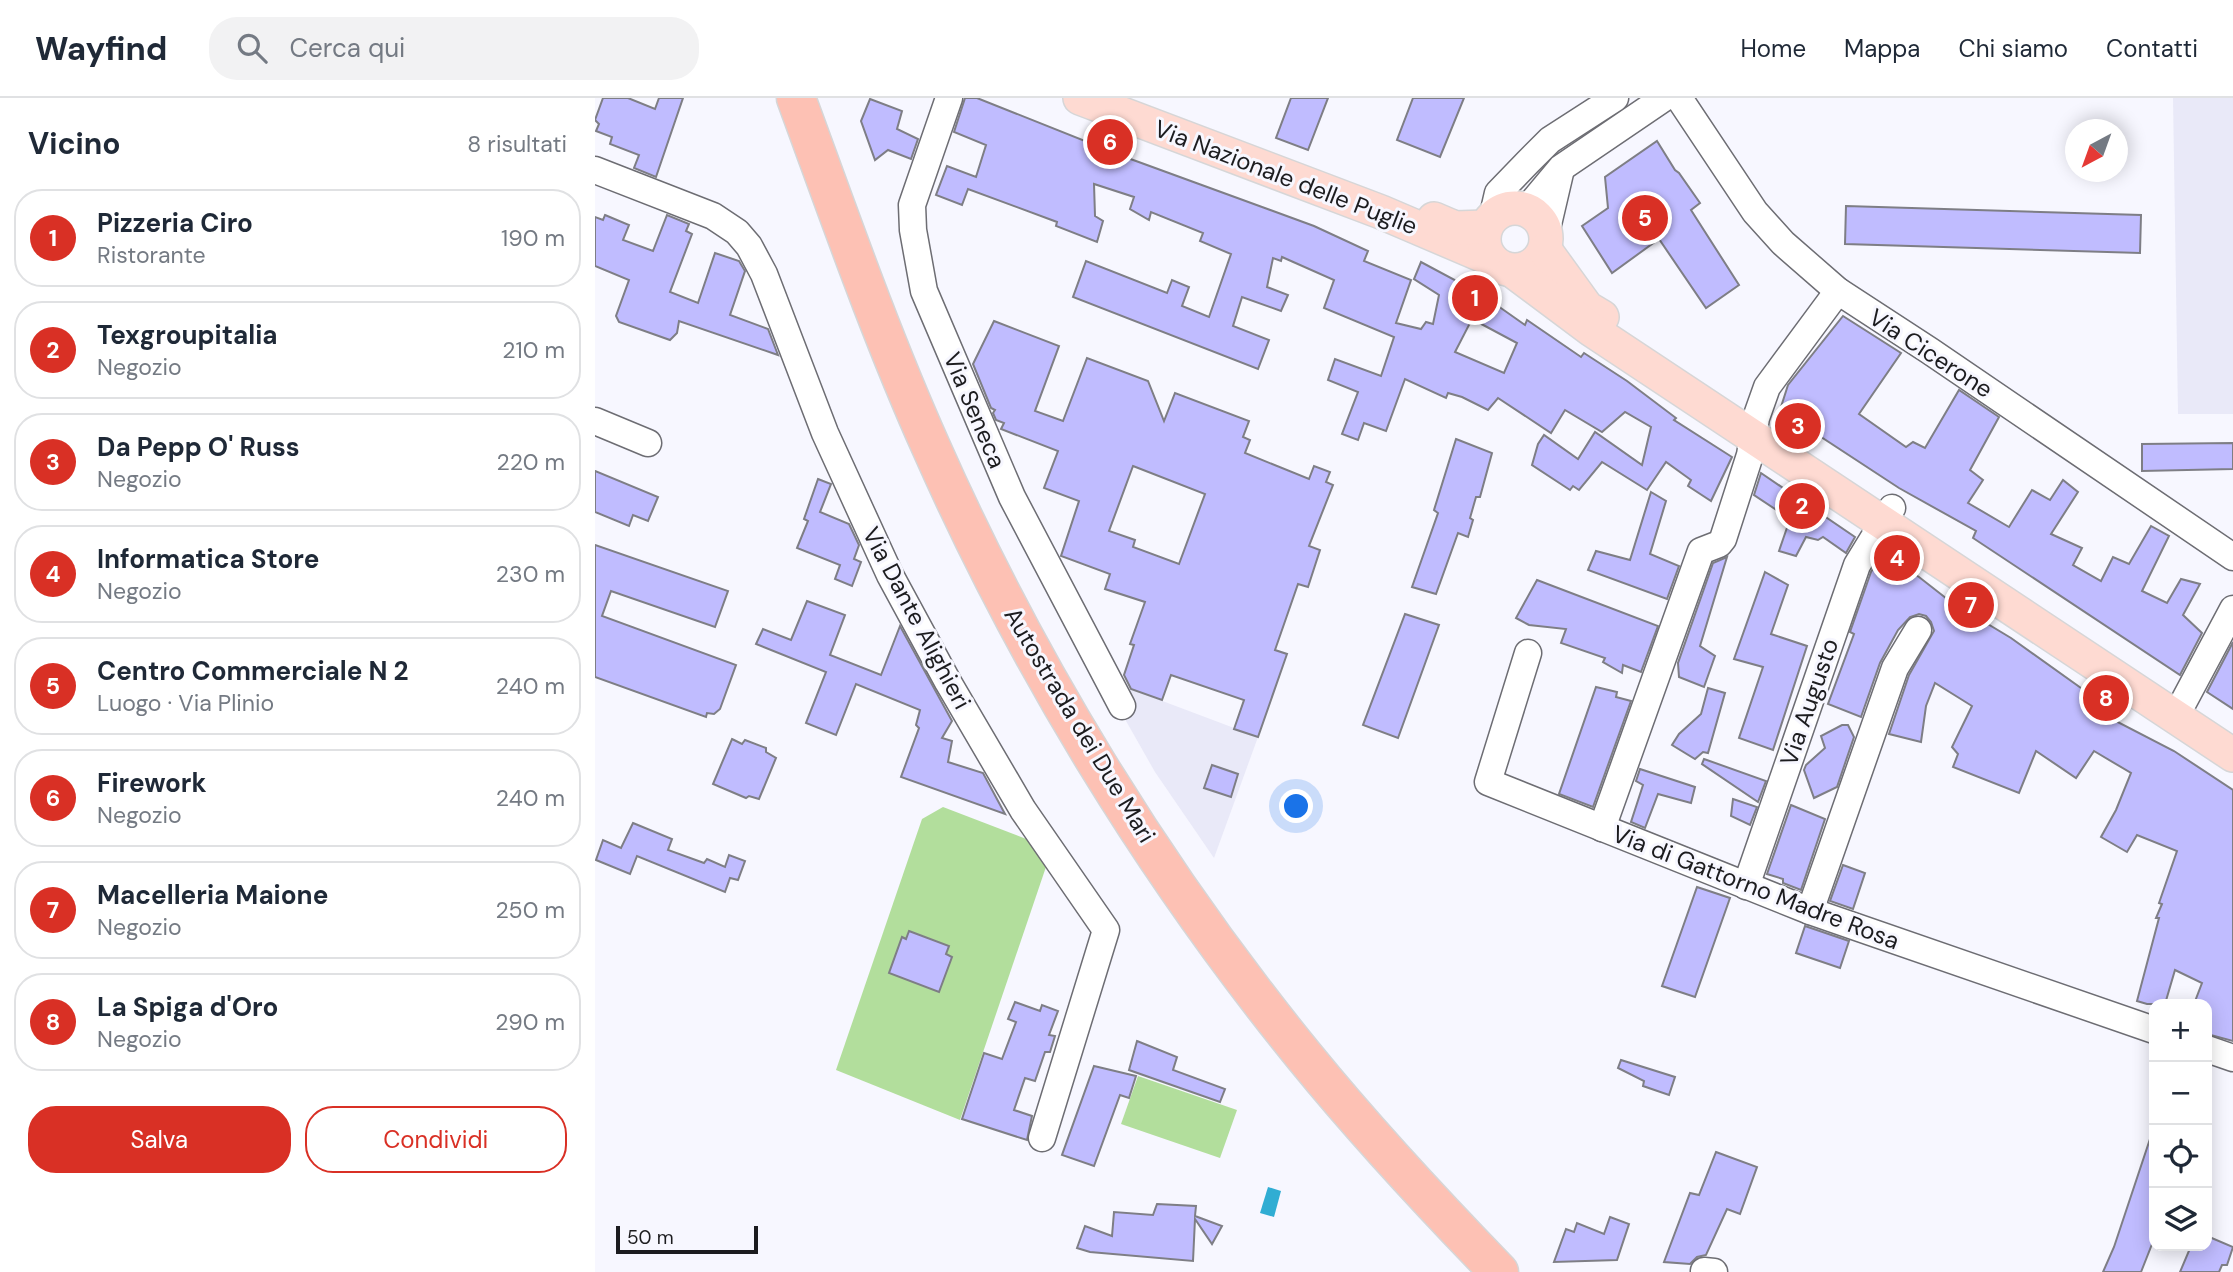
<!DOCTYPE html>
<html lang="it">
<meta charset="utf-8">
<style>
body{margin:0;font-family:"DM Sans",sans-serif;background:#f2f2f3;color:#1f2937}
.controls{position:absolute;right:21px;bottom:21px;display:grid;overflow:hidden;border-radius:14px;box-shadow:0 4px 18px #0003}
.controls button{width:63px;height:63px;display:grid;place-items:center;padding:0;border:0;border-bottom:2px solid #e0e1e3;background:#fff;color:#1f2937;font:35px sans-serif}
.compass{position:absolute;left:1470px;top:21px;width:63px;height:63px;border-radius:50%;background:#fff;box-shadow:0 4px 18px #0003;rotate:221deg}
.scale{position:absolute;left:21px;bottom:18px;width:142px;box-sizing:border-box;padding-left:7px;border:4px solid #1c1c1f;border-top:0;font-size:19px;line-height:24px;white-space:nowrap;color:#1c1c1f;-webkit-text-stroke:5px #f7f7ff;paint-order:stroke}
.you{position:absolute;left:702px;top:709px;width:24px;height:24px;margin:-18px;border:5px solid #fff;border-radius:50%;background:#1a73e8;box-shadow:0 0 0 10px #1a73e833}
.badge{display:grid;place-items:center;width:46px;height:46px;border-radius:50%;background:#d93025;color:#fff;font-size:23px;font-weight:700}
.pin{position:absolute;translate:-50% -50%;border:4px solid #fff;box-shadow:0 2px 7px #0006}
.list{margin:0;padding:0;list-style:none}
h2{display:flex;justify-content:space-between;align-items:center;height:91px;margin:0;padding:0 28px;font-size:30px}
h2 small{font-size:23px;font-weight:400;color:#747a83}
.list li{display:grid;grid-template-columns:46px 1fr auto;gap:21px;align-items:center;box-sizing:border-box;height:98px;margin:0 14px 14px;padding:0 14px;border:2px solid #e0e1e3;border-radius:28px}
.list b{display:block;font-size:26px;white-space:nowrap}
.list p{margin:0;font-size:23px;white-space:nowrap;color:#747a83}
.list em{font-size:23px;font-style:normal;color:#747a83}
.actions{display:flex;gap:14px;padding:21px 28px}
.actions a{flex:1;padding:16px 0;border:2px solid #d93025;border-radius:28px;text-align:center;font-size:24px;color:#d93025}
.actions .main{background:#d93025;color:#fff}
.icon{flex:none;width:38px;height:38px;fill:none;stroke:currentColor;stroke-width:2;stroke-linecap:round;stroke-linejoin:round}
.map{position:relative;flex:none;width:1638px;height:1174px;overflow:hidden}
header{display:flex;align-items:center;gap:42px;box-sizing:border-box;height:98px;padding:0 35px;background:#fff;border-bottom:2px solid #e0e1e3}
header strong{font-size:33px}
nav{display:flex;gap:38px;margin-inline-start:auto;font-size:24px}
.search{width:490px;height:63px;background:#f2f2f3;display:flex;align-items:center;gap:18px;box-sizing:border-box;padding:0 24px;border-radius:28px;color:#747a83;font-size:26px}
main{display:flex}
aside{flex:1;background:#fff}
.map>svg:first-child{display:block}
.built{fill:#e9e9f8}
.green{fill:#b2de9c}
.water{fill:#30add3}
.building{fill:#c0bcff;stroke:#7e7e85;stroke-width:2;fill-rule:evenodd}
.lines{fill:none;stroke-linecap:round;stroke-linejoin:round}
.minor-casing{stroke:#6d6d73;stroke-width:29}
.major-casing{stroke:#d6d6d7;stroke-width:36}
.highway-casing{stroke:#d6d6d7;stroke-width:41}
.minor{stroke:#fff;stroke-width:26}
.major{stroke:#fedad2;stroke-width:33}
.highway{stroke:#fdc1b4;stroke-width:38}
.labels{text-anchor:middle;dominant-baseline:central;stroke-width:6;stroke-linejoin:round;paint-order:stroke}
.street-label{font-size:24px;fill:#1c1c1f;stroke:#f7f7ff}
</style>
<header>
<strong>Wayfind</strong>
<div class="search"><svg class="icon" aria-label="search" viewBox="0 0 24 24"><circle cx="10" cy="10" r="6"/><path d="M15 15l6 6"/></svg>Cerca qui</div>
<nav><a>Home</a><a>Mappa</a><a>Chi siamo</a><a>Contatti</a></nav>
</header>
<main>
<aside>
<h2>Vicino<small>8 risultati</small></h2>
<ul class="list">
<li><span class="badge">1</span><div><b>Pizzeria Ciro</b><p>Ristorante</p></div><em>190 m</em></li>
<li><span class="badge">2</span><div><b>Texgroupitalia</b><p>Negozio</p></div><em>210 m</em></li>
<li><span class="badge">3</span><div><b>Da Pepp O' Russ</b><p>Negozio</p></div><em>220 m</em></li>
<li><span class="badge">4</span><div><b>Informatica Store</b><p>Negozio</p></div><em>230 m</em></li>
<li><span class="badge">5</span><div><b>Centro Commerciale N 2</b><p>Luogo · Via Plinio</p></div><em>240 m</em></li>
<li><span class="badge">6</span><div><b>Firework</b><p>Negozio</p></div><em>240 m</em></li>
<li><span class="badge">7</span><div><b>Macelleria Maione</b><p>Negozio</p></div><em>250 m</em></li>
<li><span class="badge">8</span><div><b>La Spiga d'Oro</b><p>Negozio</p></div><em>290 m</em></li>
</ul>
<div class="actions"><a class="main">Salva</a><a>Condividi</a></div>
</aside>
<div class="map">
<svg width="1638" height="1174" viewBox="0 0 1638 1174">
<rect width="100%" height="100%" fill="#f7f7ff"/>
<g class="built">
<path d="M1578,0H1638V316H1583Z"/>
<path d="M525,587L663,639L619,760L560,674L514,593Z"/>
</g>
<g class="green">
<path d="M348,709L439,744L453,763L365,1022L241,972L327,721Z"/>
<path d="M543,978L642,1012L625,1060L526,1026Z"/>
</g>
<path class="water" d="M673,1089L686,1093L679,1119L665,1115Z"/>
<g class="building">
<path d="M8,0H33L60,11L64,0H88L61,79L39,70L44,57L15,46L17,39L1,33L4,26L0,22Z"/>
<path d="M370,0H382L530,59L719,128L773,153L769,163L816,182L801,225L826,231L831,224L838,226L844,197L819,181L826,164L886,196L930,227L932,222L986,259L989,255L1032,283L1081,320L1079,322L1137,359L1116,403L1093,388L1096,382L1071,364L1052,392L1007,364L984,392L978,388L975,392L937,367L943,346L949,337L983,361L1000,334L1047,367L1056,329L1030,314L1007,334L970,312L956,335L903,300L893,312L867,299L853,295L851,300L810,281L791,333L769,325L763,342L747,336L763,294L733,282L740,261L786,278L799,239L729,210L739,182L687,159L686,163L678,160L672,189L693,197L686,213L647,199L638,228L674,242L663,271L478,199L491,163L572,195L577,182L594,189L587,208L614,219L636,156L605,143L608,135L556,114L554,122L535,111L539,99L499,86L500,118L508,123L502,144L461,128L462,124L373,91L367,107L341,97L352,68L381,79L391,47L359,34ZM877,221L922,245L909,275L860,254Z"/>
<path d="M696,0H733L713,52L681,40Z"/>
<path d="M818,0H869L845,59L802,42Z"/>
<path d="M275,1L307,13L302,31L323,41L316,61L293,52L280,62L266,23Z"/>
<path d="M1062,43L1080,72L1084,75L1105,105L1096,112L1144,187L1111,210L1064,141L1017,175L987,128L1013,110L1010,79Z"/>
<path d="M1251,108L1546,117L1545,155L1250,146Z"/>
<path d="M10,117L34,127L28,142L58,153L72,117L94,126L91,133L97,136L75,194L103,205L120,155L144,163L150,173L135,217L173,231L183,257L84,223L82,235L75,242L24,224L21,218L34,182L0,168V119L8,122Z"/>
<path d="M1248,218L1306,255L1264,316L1311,349L1318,344L1330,350L1364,292L1404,319L1375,372L1388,382L1373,405L1414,429L1437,392L1455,402L1468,382L1483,394L1456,436L1487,450L1478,467L1506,483L1518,459L1534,466L1556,428L1574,438L1547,493L1572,505L1586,481L1605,486L1588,517L1607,535L1585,577L1378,440L1381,433L1304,390L1185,312L1193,287Z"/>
<path d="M399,223L464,248L440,313L468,323L492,260L553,283L569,323L580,295L654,323L648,339L655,342L650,355L714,381L719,368L735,374L731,384L738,387L714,448L725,452L713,489L703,486L680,552L692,556L663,639L639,631L649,602L576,577L567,602L536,591L529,577L539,547L535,546L550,504L510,491L515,476L466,458L484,403L449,390L463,353L406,331L409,325L401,322L398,315L400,312L396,310L378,266ZM538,368L610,396L584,466L538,449L540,442L514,433Z"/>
<path d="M861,341L897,355L885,399H881L875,420L878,422L873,439L863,435L841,496L817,489L843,415L839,412Z"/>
<path d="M1638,345V371L1547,373V346Z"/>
<path d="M0,373L63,399L53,423L38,417L34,428L0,414Z"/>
<path d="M1166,375L1260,439L1251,455L1228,439L1223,442L1211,439L1201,458L1184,453L1195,421L1159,397Z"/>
<path d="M223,381L236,386L225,414L254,426L264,447L259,461L266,464L257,488L240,481L245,467L202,450L213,423L209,421Z"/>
<path d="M1056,394L1071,403L1055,456L1084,468L1072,501L993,472L1001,453L1035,462Z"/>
<path d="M0,447L133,493L120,529L16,493L7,518L141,567L125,611L119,616L112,615L111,619L0,579Z"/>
<path d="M1287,456L1324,479L1370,515L1371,513L1416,540L1514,610L1511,618L1579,653L1638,692V943L1612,936V906H1599L1607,885L1580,872L1570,906H1552L1542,903L1564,820H1561L1567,806L1564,805L1582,753L1542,737L1532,754L1506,739L1521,712L1536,675L1499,653L1481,680L1441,653L1424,695L1358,669L1363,656L1357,649L1377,608L1340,585L1331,608L1326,644L1294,636L1314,577L1339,533L1336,524L1331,518L1324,516L1315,519L1303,532L1285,565L1266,619L1233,606L1259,536L1255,534L1276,474Z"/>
<path d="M1132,459L1105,548L1120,558L1109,589L1084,579L1083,565L1118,465Z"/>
<path d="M1170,474L1193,487L1176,536L1212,548L1178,652L1144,640L1168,569L1139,561Z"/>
<path d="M942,482L1063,528L1046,574L1028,567L1027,575L1008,564L1010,560L966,545L971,531L934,527L921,520Z"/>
<path d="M212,503L250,517L235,557L286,577L305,528L357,623L347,640L357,643L353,664L388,675L410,716L306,679L324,630L321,627L325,612L261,586L241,637L211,625L231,574L161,546L168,531L196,542Z"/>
<path d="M810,516L844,527L803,640L768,627Z"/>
<path d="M1638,544V611L1612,594Z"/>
<path d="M1001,589L1022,594L1021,599L1036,603L998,709L964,696Z"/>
<path d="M1113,590L1130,595L1113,655L1108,654L1100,661L1077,647L1084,636L1106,616Z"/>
<path d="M1247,627H1253L1259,639L1242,689L1219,700L1209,672L1211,667L1230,650L1226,638Z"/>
<path d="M137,641L147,646L150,642L171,650V654L181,660L164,701L154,698L151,700L118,686Z"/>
<path d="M1109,661L1171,683L1163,704L1107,666Z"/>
<path d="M617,667L643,676L636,699L609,690Z"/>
<path d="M1045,671L1100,689L1096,705L1063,696L1050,730L1036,724L1048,687L1041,683Z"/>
<path d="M1138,701L1162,709L1155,727L1136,718Z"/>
<path d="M1196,707L1230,721L1206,792L1188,785V781L1172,776Z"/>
<path d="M38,725L77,741L73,752L109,765L112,761L130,769L134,757L150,763L143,782L135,780L130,794L42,758L35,776L1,762L8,742L26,750Z"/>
<path d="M1248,767L1270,775L1258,811L1235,803Z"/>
<path d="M1102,789L1135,800L1100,899L1067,888Z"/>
<path d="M1210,828L1254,843L1245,870L1201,855Z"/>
<path d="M314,833L354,848L351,856L357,859L344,894L294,875L307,839L311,841Z"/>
<path d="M420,904L445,913L447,907L463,913L454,937L460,938L455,954H450L440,983L430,980L419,1012L437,1018L432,1042L367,1021L389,955L407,961L421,924L413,921Z"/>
<path d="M542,943L582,959L578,972L630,991L625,1004L534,972Z"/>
<path d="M1026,962L1080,979L1074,997L1048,988L1049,983L1023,970Z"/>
<path d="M499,968L541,978L534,1000L525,997L499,1068L467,1057Z"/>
<path d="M1557,1035H1559V1141L1546,1174H1508L1519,1149Z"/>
<path d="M1121,1054L1162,1069L1145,1116L1132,1111L1111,1157L1102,1159L1095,1166L1069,1164L1095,1095L1104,1097Z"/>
<path d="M562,1106L601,1108L600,1118L627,1128L617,1146L600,1121L598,1163L495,1154L482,1150L490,1128L517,1138L519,1114L558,1117Z"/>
<path d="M1015,1119L1034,1126L1022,1162L959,1164L971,1131L979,1134L982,1125L1009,1136Z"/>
<path d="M1612,1138L1638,1149L1632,1167H1627L1624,1174H1585L1596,1148H1612Z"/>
</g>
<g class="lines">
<g class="minor-casing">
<g id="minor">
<path d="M354,0L317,107L318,132L329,193L417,399L527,608"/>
<path d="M1084,0L1160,114L1188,145L1243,193L1335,253L1638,459"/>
<path d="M0,72L118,118L142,134L154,148L169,176L230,335L295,477L353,584L428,712L511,832L447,1040"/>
<path d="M931,112L966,70L1069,0"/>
<path d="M897,121L903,95L932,65L955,42L1020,0"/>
<path d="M951,135L965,75"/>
<path d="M0,323L53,345"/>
<path d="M933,555L893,684L1215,813L1559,932"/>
<path d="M1581,618L1638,511"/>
<path d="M1007,730L1106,453L1124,446L1128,441L1155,357L1161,320L1172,289L1243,193"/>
<path d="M1151,788L1262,467L1297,410"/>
<path d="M1215,813L1300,570L1323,532"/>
<path d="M1612,951L1638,960"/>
<path d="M1109,1173L1119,1174"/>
</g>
</g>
<g class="major-casing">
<g id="major">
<path d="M485,0L786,114L896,161"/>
<circle cx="920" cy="141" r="31"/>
<path d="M839,121L860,130L891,129"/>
<path d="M950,152L992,210L1007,219"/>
<path d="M918,173L997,232L1638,657"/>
</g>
</g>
<g class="highway-casing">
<path id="highway" d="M201,0C244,117 285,235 336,349C432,566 559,774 709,958C770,1033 836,1104 904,1174"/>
</g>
<use href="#minor" class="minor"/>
<use href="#major" class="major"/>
<use href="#highway" class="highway"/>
</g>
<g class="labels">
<g class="street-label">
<text transform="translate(691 79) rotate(21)">Via Nazionale delle Puglie</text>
<text transform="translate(1336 255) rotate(33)">Via Cicerone</text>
<text transform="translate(380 312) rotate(67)">Via Seneca</text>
<text transform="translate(322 520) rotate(62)">Via Dante Alighieri</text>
<text transform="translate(1214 604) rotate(-71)">Via Augusto</text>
<text transform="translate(485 627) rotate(59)">Autostrada dei Due Mari</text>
<text transform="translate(1161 789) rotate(21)">Via di Gattorno Madre Rosa</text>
</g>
</g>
</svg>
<div class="controls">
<button>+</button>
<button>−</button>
<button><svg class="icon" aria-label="locate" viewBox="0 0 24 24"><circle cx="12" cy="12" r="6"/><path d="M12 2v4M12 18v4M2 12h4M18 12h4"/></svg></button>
<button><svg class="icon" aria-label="layers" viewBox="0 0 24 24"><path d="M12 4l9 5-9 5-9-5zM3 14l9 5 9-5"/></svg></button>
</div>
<svg class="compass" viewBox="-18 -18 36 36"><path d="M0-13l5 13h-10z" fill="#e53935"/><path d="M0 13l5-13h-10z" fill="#747a83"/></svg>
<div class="scale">50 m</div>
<div class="you"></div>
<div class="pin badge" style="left:880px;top:200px">1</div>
<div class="pin badge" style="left:1207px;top:408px">2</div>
<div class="pin badge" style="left:1203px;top:328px">3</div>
<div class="pin badge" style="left:1302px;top:460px">4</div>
<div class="pin badge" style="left:1050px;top:120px">5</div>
<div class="pin badge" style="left:515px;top:44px">6</div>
<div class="pin badge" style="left:1376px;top:507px">7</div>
<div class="pin badge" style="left:1511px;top:600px">8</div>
</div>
</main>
